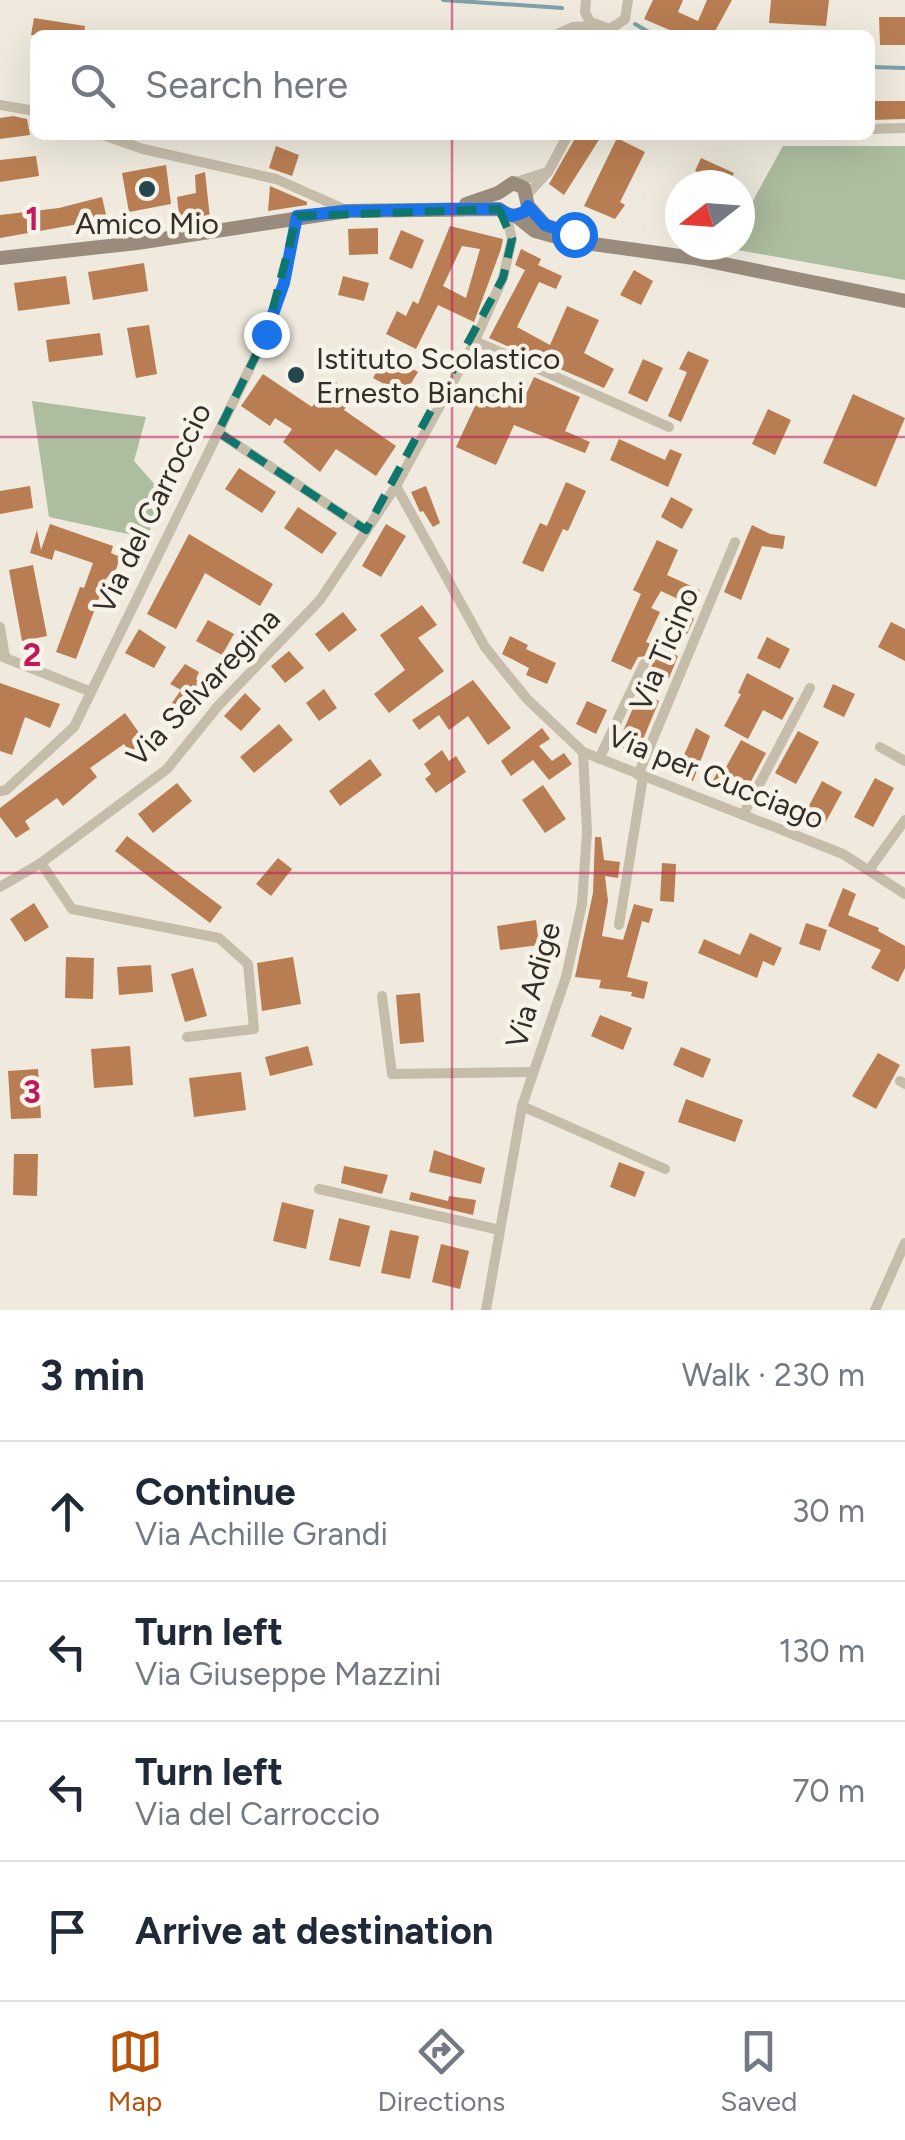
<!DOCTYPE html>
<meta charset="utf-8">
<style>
body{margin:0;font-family:Figtree,sans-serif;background:#f2f2f3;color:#1f2937}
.compass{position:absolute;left:665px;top:170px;width:90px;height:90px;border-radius:50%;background:#fff;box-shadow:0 10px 40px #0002;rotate:253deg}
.stop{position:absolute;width:30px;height:30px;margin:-22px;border:8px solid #1a73e8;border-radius:50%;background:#fff}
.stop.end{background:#1a73e8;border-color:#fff;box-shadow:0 2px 10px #0008}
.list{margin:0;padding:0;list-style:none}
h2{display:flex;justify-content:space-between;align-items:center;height:130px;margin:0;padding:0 40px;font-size:42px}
h2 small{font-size:32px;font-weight:400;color:#747a83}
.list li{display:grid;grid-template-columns:65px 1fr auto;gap:30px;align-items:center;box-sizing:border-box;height:140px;padding:0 40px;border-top:2px solid #e0e1e3}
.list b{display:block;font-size:38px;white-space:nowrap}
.list p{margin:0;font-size:32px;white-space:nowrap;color:#747a83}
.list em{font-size:32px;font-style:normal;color:#747a83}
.icon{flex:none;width:55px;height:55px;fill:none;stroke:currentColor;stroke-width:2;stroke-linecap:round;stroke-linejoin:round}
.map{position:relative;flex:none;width:905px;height:1310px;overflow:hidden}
.search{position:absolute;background:#fff;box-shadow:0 10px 40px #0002;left:30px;right:30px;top:30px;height:110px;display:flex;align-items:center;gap:25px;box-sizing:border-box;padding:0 35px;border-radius:15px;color:#747a83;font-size:38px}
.sheet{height:690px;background:#fff}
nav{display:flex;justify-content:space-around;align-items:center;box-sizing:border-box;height:140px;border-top:2px solid #e0e1e3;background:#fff;font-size:28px;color:#747a83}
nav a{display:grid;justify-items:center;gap:5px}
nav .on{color:#b45309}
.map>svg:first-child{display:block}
.green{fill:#adbd9f}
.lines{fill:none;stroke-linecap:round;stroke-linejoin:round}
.stream{stroke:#7fa0a9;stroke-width:4}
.building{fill:#b87d52;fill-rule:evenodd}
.minor{stroke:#c6bcaa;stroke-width:10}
.secondary{stroke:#998c7c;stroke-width:14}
.route{stroke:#1a73e8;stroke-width:12}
.marked{fill:none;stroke:#0f766e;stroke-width:8;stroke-dasharray:20 12;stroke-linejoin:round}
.grid{fill:none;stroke:#c2185b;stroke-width:2.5;stroke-opacity:0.55}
.poi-dot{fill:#234651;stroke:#f7f3e9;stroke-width:4}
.labels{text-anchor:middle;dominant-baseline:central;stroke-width:9;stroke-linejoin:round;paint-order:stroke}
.poi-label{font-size:30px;fill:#342e29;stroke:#f7f3e9}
.street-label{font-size:30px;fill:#342e29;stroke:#f7f3e9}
.grid-label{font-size:32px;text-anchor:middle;font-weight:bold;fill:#c2185b;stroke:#f7f3e9;stroke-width:9;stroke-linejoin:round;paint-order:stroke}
</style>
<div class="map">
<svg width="905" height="1310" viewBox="0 0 905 1310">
<rect width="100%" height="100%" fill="#efeadd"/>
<g class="green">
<path d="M783,146H905V280L727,248L740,245V224Z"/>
<path d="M32,401L146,417L134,461L166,497L146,538L49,517Z"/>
</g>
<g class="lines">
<g class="stream">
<path d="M443,0L562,8"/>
<path d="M635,24L654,35"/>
<path d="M870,67L905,68"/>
</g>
</g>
<g class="building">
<path d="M653,0H683L678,12L698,21L707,0H732L713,35H681L644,19Z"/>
<path d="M771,0H829L826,26L769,23Z"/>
<path d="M879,17H905V45H880Z"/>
<path d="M34,18L85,26L84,35H31Z"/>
<path d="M870,101H905V119L870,120Z"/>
<path d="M13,116L27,119L30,135L0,139V118Z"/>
<path d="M577,135H602L564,195L549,184Z"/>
<path d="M617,138L645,152L620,202L625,205L615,219L584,206Z"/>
<path d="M276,146L299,155L292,176L269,168Z"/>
<path d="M36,156L39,176L0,182V160Z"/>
<path d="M701,158L734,173L728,185L695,171Z"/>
<path d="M166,165L171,204L129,212L122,173Z"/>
<path d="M205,172L210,218L180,223L177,197L196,193L195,175Z"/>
<path d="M270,186L307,202V205L268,211Z"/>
<path d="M102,197L107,219L0,238V215L59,208Z"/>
<path d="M450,226L503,239L501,249L474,322L438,305L416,349L386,334L397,311L406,316L413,301L418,304ZM462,246L480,249L466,298L443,286Z"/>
<path d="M378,228V254L349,255L348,229Z"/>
<path d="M401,230L424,240L412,269L389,259Z"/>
<path d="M521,249L541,259L538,265L562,276L556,289L539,282L517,327L550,345L567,306L599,320L584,353L614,369L604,388L489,338L525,270L515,265Z"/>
<path d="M144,263L148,291L93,300L88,272Z"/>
<path d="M634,270L653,281L641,305L620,295Z"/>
<path d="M66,276L70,304L18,311L14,283Z"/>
<path d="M343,276L369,283L364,301L338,295Z"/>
<path d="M149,325L157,374L136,378L127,328Z"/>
<path d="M100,333L103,355L49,362L46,340Z"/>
<path d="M688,351L709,360L681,422L668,416L687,372L679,369Z"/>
<path d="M386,354L418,372L404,395L373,378Z"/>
<path d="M643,359L663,368L647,402L628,393Z"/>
<path d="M263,374L312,407L331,379L354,395L344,410L396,446L376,476L336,449L320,472L283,442L292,429L275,418L270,426L241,406Z"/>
<path d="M534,377L580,397L565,431L590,442L585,453L514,425L496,465L456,447L475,406L469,403L478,385L520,407Z"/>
<path d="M853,394L905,418L876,487L823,463Z"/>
<path d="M768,409L791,420L775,455L752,444Z"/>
<path d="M619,439L665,460L670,449L682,454L668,487L610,460Z"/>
<path d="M239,468L276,492L262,513L225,489Z"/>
<path d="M566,482L586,491L568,531L563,529L543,572L522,563L540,523L547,526Z"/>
<path d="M30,486L33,508L0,514V491Z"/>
<path d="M426,486L440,523L433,527L423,511L420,512L411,492Z"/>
<path d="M671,497L693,509L682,529L661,517Z"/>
<path d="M298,507L337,533L322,554L284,528Z"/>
<path d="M50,524L113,546L111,553L120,557L113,579L107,577L76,659L56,652L80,587L84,588L93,563L55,550L52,560L30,553L37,530L41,550Z"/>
<path d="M386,524L406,536L381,577L362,566Z"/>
<path d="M752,525L770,534L785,536L783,549L762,546L741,600L724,592Z"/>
<path d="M189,534L273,584L260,606L205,573L176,629L147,614Z"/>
<path d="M657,540L678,550L667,575L700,590L689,616L694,619L687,634L668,625L680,600L661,591L651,608L660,612L646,642L678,656L669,678L651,669L653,662L647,656L638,657L631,670L611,661L641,594L633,590Z"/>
<path d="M33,565L47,636L22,641L9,570Z"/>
<path d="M422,605L437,625L418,638L444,671L389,713L374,694L405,670L380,635Z"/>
<path d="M343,612L357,630L329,652L315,634Z"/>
<path d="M208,620L234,634L222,655L196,641Z"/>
<path d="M891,622L905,629V661L878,647Z"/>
<path d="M139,629L166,647L154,668L125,653Z"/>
<path d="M510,636L528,645L526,649L556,663L547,684L526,675L529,668L502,654Z"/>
<path d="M767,637L790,649L780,669L757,658Z"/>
<path d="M289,651L304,668L285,683L271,666Z"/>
<path d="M185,664L199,672L196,679L199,681L188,701L196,706L181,729L162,717L181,690L170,684Z"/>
<path d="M747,673L794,698L782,720L763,710L748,739L724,726L741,694L738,693Z"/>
<path d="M473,680L511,728L488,745L468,716L449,730L439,715L419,730L412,720Z"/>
<path d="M0,683L60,704L50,728L25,717L12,755L0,751Z"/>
<path d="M833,684L855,694L844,717L823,707Z"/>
<path d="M324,689L337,708L319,721L306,703Z"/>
<path d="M640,692L659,701L637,754L617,745Z"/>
<path d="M245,693L261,709L241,731L224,716Z"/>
<path d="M587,701L607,710L596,734L576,724Z"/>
<path d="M125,713L145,741L130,752L124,744L90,768L97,777L63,806L57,798L25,821L30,829L16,838L0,817V808Z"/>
<path d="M279,724L293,740L254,773L240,757Z"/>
<path d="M542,728L550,739L539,746L552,761L564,753L572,764L549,780L533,760L511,776L501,761Z"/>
<path d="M696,728L710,736L693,781L676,773Z"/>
<path d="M798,731L819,742L796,784L775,773Z"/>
<path d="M741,740L766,753L741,800L711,784L721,766L725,769Z"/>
<path d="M442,750L449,761L456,756L466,772L436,793L425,779L431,774L424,764Z"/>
<path d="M370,759L382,775L340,806L329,791Z"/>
<path d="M875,778L894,788L873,827L854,817Z"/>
<path d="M822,781L842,792L822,829L802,819Z"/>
<path d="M177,783L192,801L153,833L138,814Z"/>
<path d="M543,785L566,819L545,833L522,800Z"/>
<path d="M127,836L222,907L210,923L115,851Z"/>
<path d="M595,837H601L604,860L620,862L618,878L605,876L608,901L602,936L623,940L634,904L653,909L649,923L642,921L627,977L648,982L644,999L631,996L632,992L599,988L601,980L575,977L593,893Z"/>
<path d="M278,858L292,869L271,896L256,884Z"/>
<path d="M662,863L676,864L674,902L660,901Z"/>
<path d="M843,888L856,894L848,915L879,928L878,931L905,946V968L898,982L871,968L881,950L828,926Z"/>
<path d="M34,903L49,927L25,942L10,919Z"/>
<path d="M536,920L539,945L500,950L497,926Z"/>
<path d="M806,923L827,930L820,951L799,944Z"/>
<path d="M750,933L782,948L774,966L763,961L757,978L698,953L704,939L740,955Z"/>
<path d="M66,957L94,958L93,999L65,998Z"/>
<path d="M293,957L301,1004L262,1011L257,963Z"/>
<path d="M151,965L153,992L119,995L117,967Z"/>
<path d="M193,968L207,1016L185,1022L171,974Z"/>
<path d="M420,993L424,1042L400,1044L396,995Z"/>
<path d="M600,1015L632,1028L623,1050L591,1036Z"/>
<path d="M130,1046L133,1085L94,1088L91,1049Z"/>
<path d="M308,1046L313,1065L270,1076L265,1057Z"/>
<path d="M681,1047L711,1059L703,1078L673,1065Z"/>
<path d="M878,1053L900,1065L876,1109L852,1096Z"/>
<path d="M38,1069L41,1118L11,1119L8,1071Z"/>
<path d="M241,1072L246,1110L194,1117L189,1078Z"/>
<path d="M686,1099L743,1120L735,1142L678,1122Z"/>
<path d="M434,1150L485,1168L481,1184L429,1172Z"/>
<path d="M14,1154H38L37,1196L13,1195Z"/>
<path d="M619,1162L645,1172L635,1197L610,1187Z"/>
<path d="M344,1166L388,1175L382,1194L341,1183Z"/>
<path d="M411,1192L448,1201L449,1196L476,1200L473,1215L409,1200Z"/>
<path d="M282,1202L314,1210L306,1249L273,1241Z"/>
<path d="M339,1218L370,1226L360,1267L329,1260Z"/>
<path d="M390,1230L419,1236L410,1279L381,1273Z"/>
<path d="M441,1244L469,1251L460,1289L432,1282Z"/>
</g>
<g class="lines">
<g class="minor">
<path d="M586,0L585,12L590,22L610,29L625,19L628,0"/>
<path d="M555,35L573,27L594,26"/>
<path d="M0,105L35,111"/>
<path d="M870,129L905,128"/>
<path d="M103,135L143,149L276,179L346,210"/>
<path d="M513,183L547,172"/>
<path d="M528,194L548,172L568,135"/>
<path d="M475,341L669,427"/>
<path d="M218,432L366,530"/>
<path d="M396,486L485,647L527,699L583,752L843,854L905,894"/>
<path d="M0,627L5,657"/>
<path d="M0,656L89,691"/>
<path d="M880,747L905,761"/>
<path d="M599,759L644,664"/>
<path d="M638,775L735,542"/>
<path d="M0,791L6,790L74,727L266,335L284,283L297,216"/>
<path d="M743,815L810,688"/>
<path d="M41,863L72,909L219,938L248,964L254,1029L187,1037"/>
<path d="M869,870L905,820"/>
<path d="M0,887L41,863L167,769L218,706L320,600L396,486L473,345L503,278L512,239L506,214"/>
<path d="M619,925L643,777"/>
<path d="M382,996L392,1074L533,1072"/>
<path d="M900,1081L905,1084"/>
<path d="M522,1106L665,1169"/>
<path d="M319,1189L500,1230"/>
<path d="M486,1310L522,1106L566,977L582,904L587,832L583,752"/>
<path d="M875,1310L905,1243"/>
</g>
<g class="secondary">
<path d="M466,204L498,193L513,183L524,188L528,206"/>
<path d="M528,206L545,225L559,230"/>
<path d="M0,258L137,243L347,211L499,209L506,214L516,216L535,231L571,241L694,258L905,301"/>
</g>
</g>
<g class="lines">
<path class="route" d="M266,334L284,283L297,216L347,211L452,209H499L512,216L524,212L528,206L545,225L574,234"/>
</g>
<path class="marked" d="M499,209L512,239L503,278L366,530L218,432L266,335L297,216Z"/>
<path class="grid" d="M452,0V35M452,135V1310M0,437H905M0,873H905"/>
<g class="poi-dot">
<circle cx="147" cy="189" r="10"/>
<circle cx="296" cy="375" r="10"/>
</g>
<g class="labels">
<g class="poi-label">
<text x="147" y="223">Amico Mio</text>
<text x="316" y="358" text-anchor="start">Istituto Scolastico<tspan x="316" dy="34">Ernesto Bianchi</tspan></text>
</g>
<g class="street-label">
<text transform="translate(152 508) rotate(-64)">Via del Carroccio</text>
<text transform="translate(664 649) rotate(-67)">Via Ticino</text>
<text transform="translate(203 687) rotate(-46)">Via Selvaregina</text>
<text transform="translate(716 777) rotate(22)">Via per Cucciago</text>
<text transform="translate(533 985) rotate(-74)">Via Adige</text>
</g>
</g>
<g class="grid-label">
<text x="32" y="230">1</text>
<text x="32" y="666">2</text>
<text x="32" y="1103">3</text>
</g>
</svg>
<svg class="compass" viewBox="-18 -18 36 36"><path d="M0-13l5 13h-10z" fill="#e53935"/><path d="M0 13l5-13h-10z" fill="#747a83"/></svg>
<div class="stop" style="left:574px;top:234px"></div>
<div class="stop end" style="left:266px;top:334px"></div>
<div class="search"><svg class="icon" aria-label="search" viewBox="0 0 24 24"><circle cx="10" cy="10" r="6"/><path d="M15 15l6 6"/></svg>Search here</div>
</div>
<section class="sheet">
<h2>3 min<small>Walk · 230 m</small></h2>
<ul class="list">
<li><svg class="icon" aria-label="ahead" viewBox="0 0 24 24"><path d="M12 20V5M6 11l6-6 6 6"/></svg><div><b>Continue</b><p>Via Achille Grandi</p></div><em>30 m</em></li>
<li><svg class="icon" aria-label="left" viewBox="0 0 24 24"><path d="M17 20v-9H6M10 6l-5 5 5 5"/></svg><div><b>Turn left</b><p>Via Giuseppe Mazzini</p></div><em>130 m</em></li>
<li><svg class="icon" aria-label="left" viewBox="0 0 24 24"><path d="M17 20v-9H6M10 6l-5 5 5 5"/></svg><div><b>Turn left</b><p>Via del Carroccio</p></div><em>70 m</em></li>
<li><svg class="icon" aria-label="arrive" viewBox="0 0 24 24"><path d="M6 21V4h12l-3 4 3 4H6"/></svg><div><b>Arrive at destination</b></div></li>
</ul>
</section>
<nav>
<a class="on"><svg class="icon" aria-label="map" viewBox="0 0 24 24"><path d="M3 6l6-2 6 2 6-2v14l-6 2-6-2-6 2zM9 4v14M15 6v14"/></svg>Map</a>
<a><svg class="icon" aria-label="directions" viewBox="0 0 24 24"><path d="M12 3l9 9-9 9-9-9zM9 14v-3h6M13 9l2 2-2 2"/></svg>Directions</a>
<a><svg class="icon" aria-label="saved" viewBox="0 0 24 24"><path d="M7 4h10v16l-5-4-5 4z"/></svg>Saved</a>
</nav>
